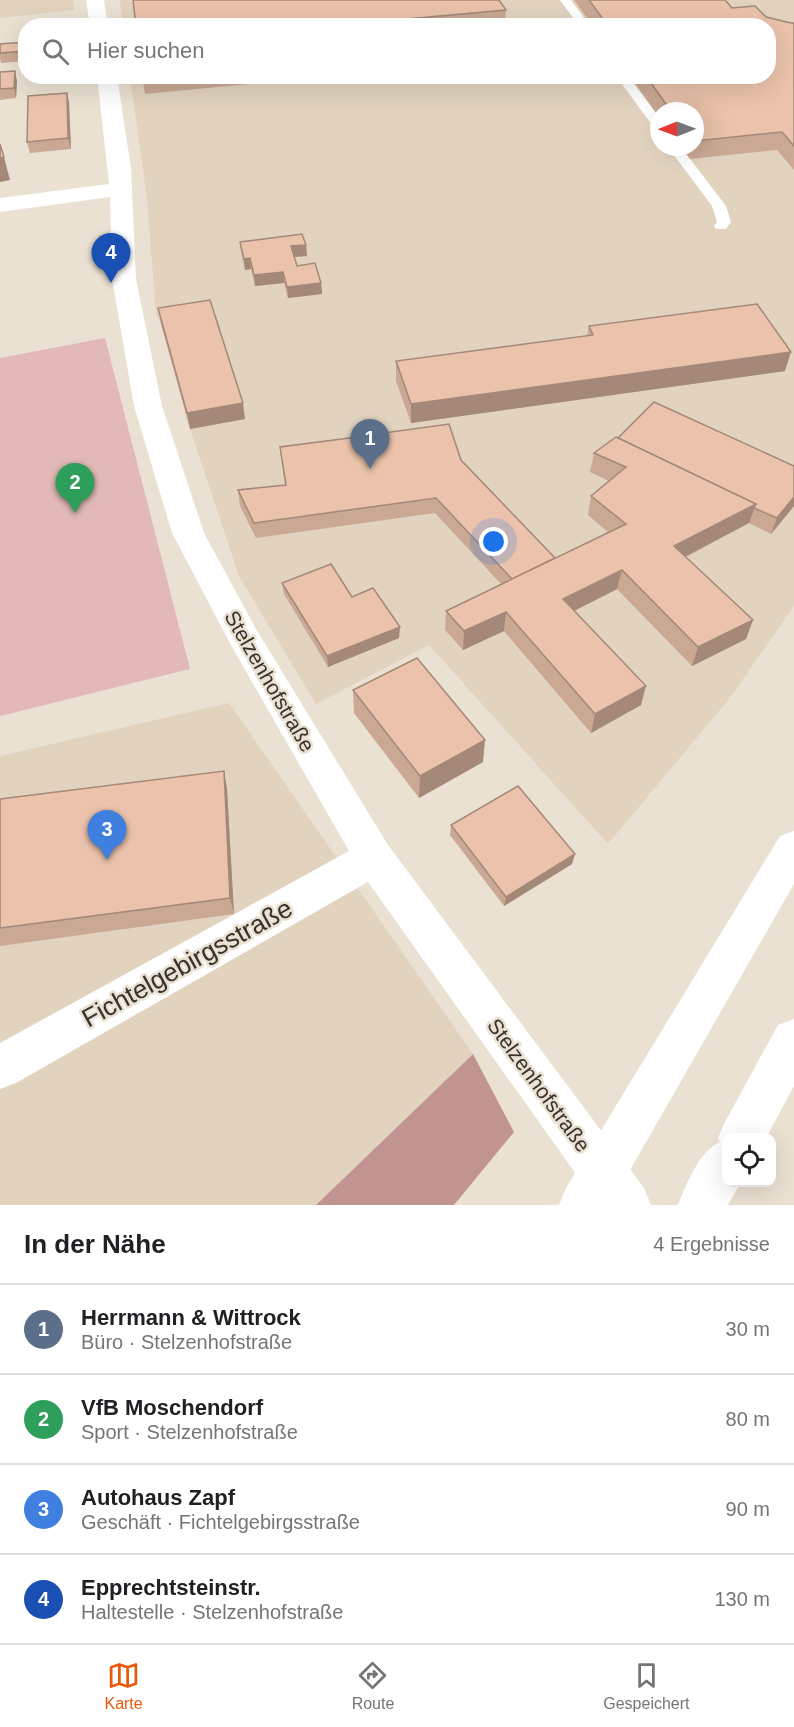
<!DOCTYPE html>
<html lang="de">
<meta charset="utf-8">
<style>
body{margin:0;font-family:Helvetica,sans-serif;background:#f6f6f6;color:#202124}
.controls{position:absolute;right:18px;bottom:18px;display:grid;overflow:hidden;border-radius:12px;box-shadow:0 6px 24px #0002}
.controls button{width:54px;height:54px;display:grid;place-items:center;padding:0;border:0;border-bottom:2px solid #e0e0e0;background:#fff;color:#202124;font:30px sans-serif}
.compass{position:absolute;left:650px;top:102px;width:54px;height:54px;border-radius:50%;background:#fff;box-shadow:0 6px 24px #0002;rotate:269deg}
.you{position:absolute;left:494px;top:542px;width:21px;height:21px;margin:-15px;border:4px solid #fff;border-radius:50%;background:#1a73e8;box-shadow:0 0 0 9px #1a73e833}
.badge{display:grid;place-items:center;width:39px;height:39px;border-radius:50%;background:#ea580c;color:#fff;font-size:20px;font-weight:700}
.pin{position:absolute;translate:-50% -50px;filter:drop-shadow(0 2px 3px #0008)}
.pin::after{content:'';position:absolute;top:32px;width:21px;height:18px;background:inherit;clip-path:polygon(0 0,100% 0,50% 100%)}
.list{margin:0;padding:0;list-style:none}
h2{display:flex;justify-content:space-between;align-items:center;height:78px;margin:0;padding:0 24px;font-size:26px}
h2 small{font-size:20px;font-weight:400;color:#757577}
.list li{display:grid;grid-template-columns:39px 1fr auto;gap:18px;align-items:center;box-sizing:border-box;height:90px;padding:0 24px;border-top:2px solid #e0e0e0}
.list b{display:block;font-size:22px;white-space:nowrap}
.list p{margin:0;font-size:20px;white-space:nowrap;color:#757577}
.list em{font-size:20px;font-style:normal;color:#757577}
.icon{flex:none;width:33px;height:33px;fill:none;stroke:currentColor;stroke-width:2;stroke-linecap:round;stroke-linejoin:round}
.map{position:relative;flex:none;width:794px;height:1205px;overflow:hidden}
.search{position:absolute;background:#fff;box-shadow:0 6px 24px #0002;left:18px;right:18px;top:18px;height:66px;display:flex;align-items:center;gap:15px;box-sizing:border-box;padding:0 21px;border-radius:24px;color:#757577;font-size:22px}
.sheet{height:438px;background:#fff}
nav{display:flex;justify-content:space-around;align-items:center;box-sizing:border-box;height:84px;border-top:2px solid #e0e0e0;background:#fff;font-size:16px;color:#757577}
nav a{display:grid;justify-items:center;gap:3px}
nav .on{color:#ea580c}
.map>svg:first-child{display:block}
.built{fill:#e1d3be;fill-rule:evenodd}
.green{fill:#e2b9b6}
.forest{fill:#c19491}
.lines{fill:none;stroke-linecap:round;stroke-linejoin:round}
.service{fill:#fff;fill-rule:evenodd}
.minor{fill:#fff;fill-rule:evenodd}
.trunk{fill:#fff;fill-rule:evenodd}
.wall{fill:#caa894}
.shaded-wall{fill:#a48878}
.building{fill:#ebc3ac;stroke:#a48878;stroke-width:1.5}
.labels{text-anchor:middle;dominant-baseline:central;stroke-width:5;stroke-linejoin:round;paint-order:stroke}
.street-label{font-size:21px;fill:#36322c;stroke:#eae1d2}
.near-street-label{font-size:26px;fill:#36322c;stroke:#eae1d2}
</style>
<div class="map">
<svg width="794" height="1205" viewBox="0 0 794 1205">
<rect width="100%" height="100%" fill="#eae1d2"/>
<g class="built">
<path d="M0,0H73L74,10L0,18Z"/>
<path d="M120,0H794V606L729,699L608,844L429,645L316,704L239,576L190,429L161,324L156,314L147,199L130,77L768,76V26H123ZM659,111H695V147H659Z"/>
<path d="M229,703L473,1054L316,1205H0V756Z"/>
</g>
<path class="green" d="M105,338L190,669L0,716V358Z"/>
<path class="forest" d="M473,1054L514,1132L454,1205H316Z"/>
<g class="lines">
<g class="service">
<path d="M560,0H571L590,26H579Z"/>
<path d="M616,76H628L659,117V130L655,129Z"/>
<path d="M668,147H681L726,206L731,222L726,229H716L714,226L717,222L712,206Z"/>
</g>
<g class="minor">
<path d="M86,0H104L108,26H90Z"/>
<path d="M97,76H117L131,168L136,279L162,406L204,533L256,629L388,845L644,1188L651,1205H598L368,882L16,1083L0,1089V1043L349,851L232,647L172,533L134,406L112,279L110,197L0,212V198L109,184Z"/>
</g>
<g class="trunk">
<path d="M794,831V884L610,1205H559L566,1188L780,836Z"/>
<path d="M794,1019V1086L766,1138H726V1182H741L728,1205H678C686,1185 699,1151 720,1142L718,1138L725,1122L778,1025Z"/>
</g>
</g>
<g class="wall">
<path d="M574,0H725L732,8L766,17L791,23H794V170L777,150L690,159L681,147H695V111H659V117L630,76H768V26H593Z"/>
<path d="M506,10L505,24L488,26H136Z"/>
<path d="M26,42V61L1,63L0,58V44Z"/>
<path d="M0,72L17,81L16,98L0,100Z"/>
<path d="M142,76H331L145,94Z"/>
<path d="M67,93L69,103L71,149L30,153L27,142Z"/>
<path d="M240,242L306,245L307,256L294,257L297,266L321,283L322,294L288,298L284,283L255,286L251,269L245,270L241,252Z"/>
<path d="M158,308L245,419L190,429L161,324Z"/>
<path d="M589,326L785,371L411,423L396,381V361L587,336Z"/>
<path d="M384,433L461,460L555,558L609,533L588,515L591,496L609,481L590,472L594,453L618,438L794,466V506L771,534L749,523L686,557L753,620L746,639L692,666L617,589L574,611L641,705L591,733L504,631L463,650L445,630L446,611L501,584L435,513L256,538L240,506L238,490L285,485L280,447L365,436Z"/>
<path d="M282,583L352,597L399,638L328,667L284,594Z"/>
<path d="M353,690L483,762L419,798L354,713Z"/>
<path d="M224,771L227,789L234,914L0,946V799Z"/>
<path d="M451,825L572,864L504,906L450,835Z"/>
</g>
<g class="shaded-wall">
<path d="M15,71L17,81L16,98L14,88Z"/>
<path d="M67,93L69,103L71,149L68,138Z"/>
<path d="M4,157L10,180L0,182V158Z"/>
<path d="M306,245L307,256L292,257L291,246Z"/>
<path d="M250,258L251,269L245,270L244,259Z"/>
<path d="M283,272L284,283L255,286L254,275Z"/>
<path d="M321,283L322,294L288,298L287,287Z"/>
<path d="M791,352L785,371L411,423V404Z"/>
<path d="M243,403L245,419L190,429L187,413Z"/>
<path d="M794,497V506L771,534L777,518Z"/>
<path d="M756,504L749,523L669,565L674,546Z"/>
<path d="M622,570L617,589L560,618L563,599Z"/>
<path d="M506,612L504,631L463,650L464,631Z"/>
<path d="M753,620L746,639L692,666L698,647Z"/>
<path d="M400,627L399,638L328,667L327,656Z"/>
<path d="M646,686L641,705L591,733L595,714Z"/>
<path d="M485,740L483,762L419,798L420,776Z"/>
<path d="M224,771L227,789L234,914L230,898Z"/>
<path d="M575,854L572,864L504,906L506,897Z"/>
</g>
<g class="building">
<path d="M133,0H499L506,10L352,24L353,26H136Z"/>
<path d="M589,0H725L732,8L755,6L766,17L791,23H794V146L782,132L695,141V111H671L646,76H768V26H608Z"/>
<path d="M26,42V51L0,53V44Z"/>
<path d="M15,71L14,88L0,89V72Z"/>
<path d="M142,76H173L143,79Z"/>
<path d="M67,93L68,138L27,142L28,96Z"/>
<path d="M0,144L4,157L0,158Z"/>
<path d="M302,234L306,245L291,246L297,266L315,263L321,283L287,287L283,272L254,275L250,258L244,259L240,242Z"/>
<path d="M210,300L243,403L187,413L158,308Z"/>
<path d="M757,304L791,352L411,404L396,361L593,335L589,326Z"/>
<path d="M654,402L794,466V497L777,518L754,508L756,504L618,438Z"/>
<path d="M449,424L461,460L555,558L512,579L436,498L254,523L238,490L286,485L280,447L365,436L367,432L379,430L384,433Z"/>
<path d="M616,437L756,504L674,546L753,620L698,647L622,570L563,599L646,686L595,714L506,612L464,631L446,611L626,524L591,496L626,467L594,453Z"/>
<path d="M331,564L352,597L373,588L400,627L327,656L282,583Z"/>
<path d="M417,658L485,740L420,776L353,690Z"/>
<path d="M224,771L230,898L0,928V799Z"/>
<path d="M518,786L575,854L506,897L451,825Z"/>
</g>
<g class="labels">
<g class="street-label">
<text transform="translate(270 681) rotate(60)">Stelzenhofstraße</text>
<text transform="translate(539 1085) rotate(54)">Stelzenhofstraße</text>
</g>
<g class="near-street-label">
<text transform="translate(187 963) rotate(-29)">Fichtelgebirgsstraße</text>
</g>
</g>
</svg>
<div class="controls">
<button><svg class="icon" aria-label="locate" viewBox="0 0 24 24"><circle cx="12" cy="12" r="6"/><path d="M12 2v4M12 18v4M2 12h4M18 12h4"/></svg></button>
</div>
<svg class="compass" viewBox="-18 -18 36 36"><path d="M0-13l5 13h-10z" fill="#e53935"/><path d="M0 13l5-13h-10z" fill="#757577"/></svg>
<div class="you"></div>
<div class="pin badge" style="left:370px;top:469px;background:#5c6f8a">1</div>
<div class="pin badge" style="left:75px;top:513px;background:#2e9e5b">2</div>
<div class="pin badge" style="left:107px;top:860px;background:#3f7fe0">3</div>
<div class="pin badge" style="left:111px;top:283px;background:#1a4fb4">4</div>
<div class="search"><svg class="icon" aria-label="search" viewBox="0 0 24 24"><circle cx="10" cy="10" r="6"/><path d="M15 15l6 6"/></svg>Hier suchen</div>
</div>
<section class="sheet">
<h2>In der Nähe<small>4 Ergebnisse</small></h2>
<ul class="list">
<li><span class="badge" style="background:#5c6f8a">1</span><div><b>Herrmann &amp; Wittrock</b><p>Büro · Stelzenhofstraße</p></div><em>30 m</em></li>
<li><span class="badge" style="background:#2e9e5b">2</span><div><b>VfB Moschendorf</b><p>Sport · Stelzenhofstraße</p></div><em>80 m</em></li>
<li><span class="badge" style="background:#3f7fe0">3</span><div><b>Autohaus Zapf</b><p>Geschäft · Fichtelgebirgsstraße</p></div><em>90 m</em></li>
<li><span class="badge" style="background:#1a4fb4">4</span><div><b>Epprechtsteinstr.</b><p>Haltestelle · Stelzenhofstraße</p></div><em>130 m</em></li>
</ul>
</section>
<nav>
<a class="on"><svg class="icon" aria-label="map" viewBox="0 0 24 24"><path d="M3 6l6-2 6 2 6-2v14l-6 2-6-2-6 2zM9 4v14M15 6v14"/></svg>Karte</a>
<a><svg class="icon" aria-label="directions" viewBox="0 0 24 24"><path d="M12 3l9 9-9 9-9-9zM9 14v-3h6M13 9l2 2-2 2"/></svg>Route</a>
<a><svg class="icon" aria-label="saved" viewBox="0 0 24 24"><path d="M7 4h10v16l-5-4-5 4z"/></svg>Gespeichert</a>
</nav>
